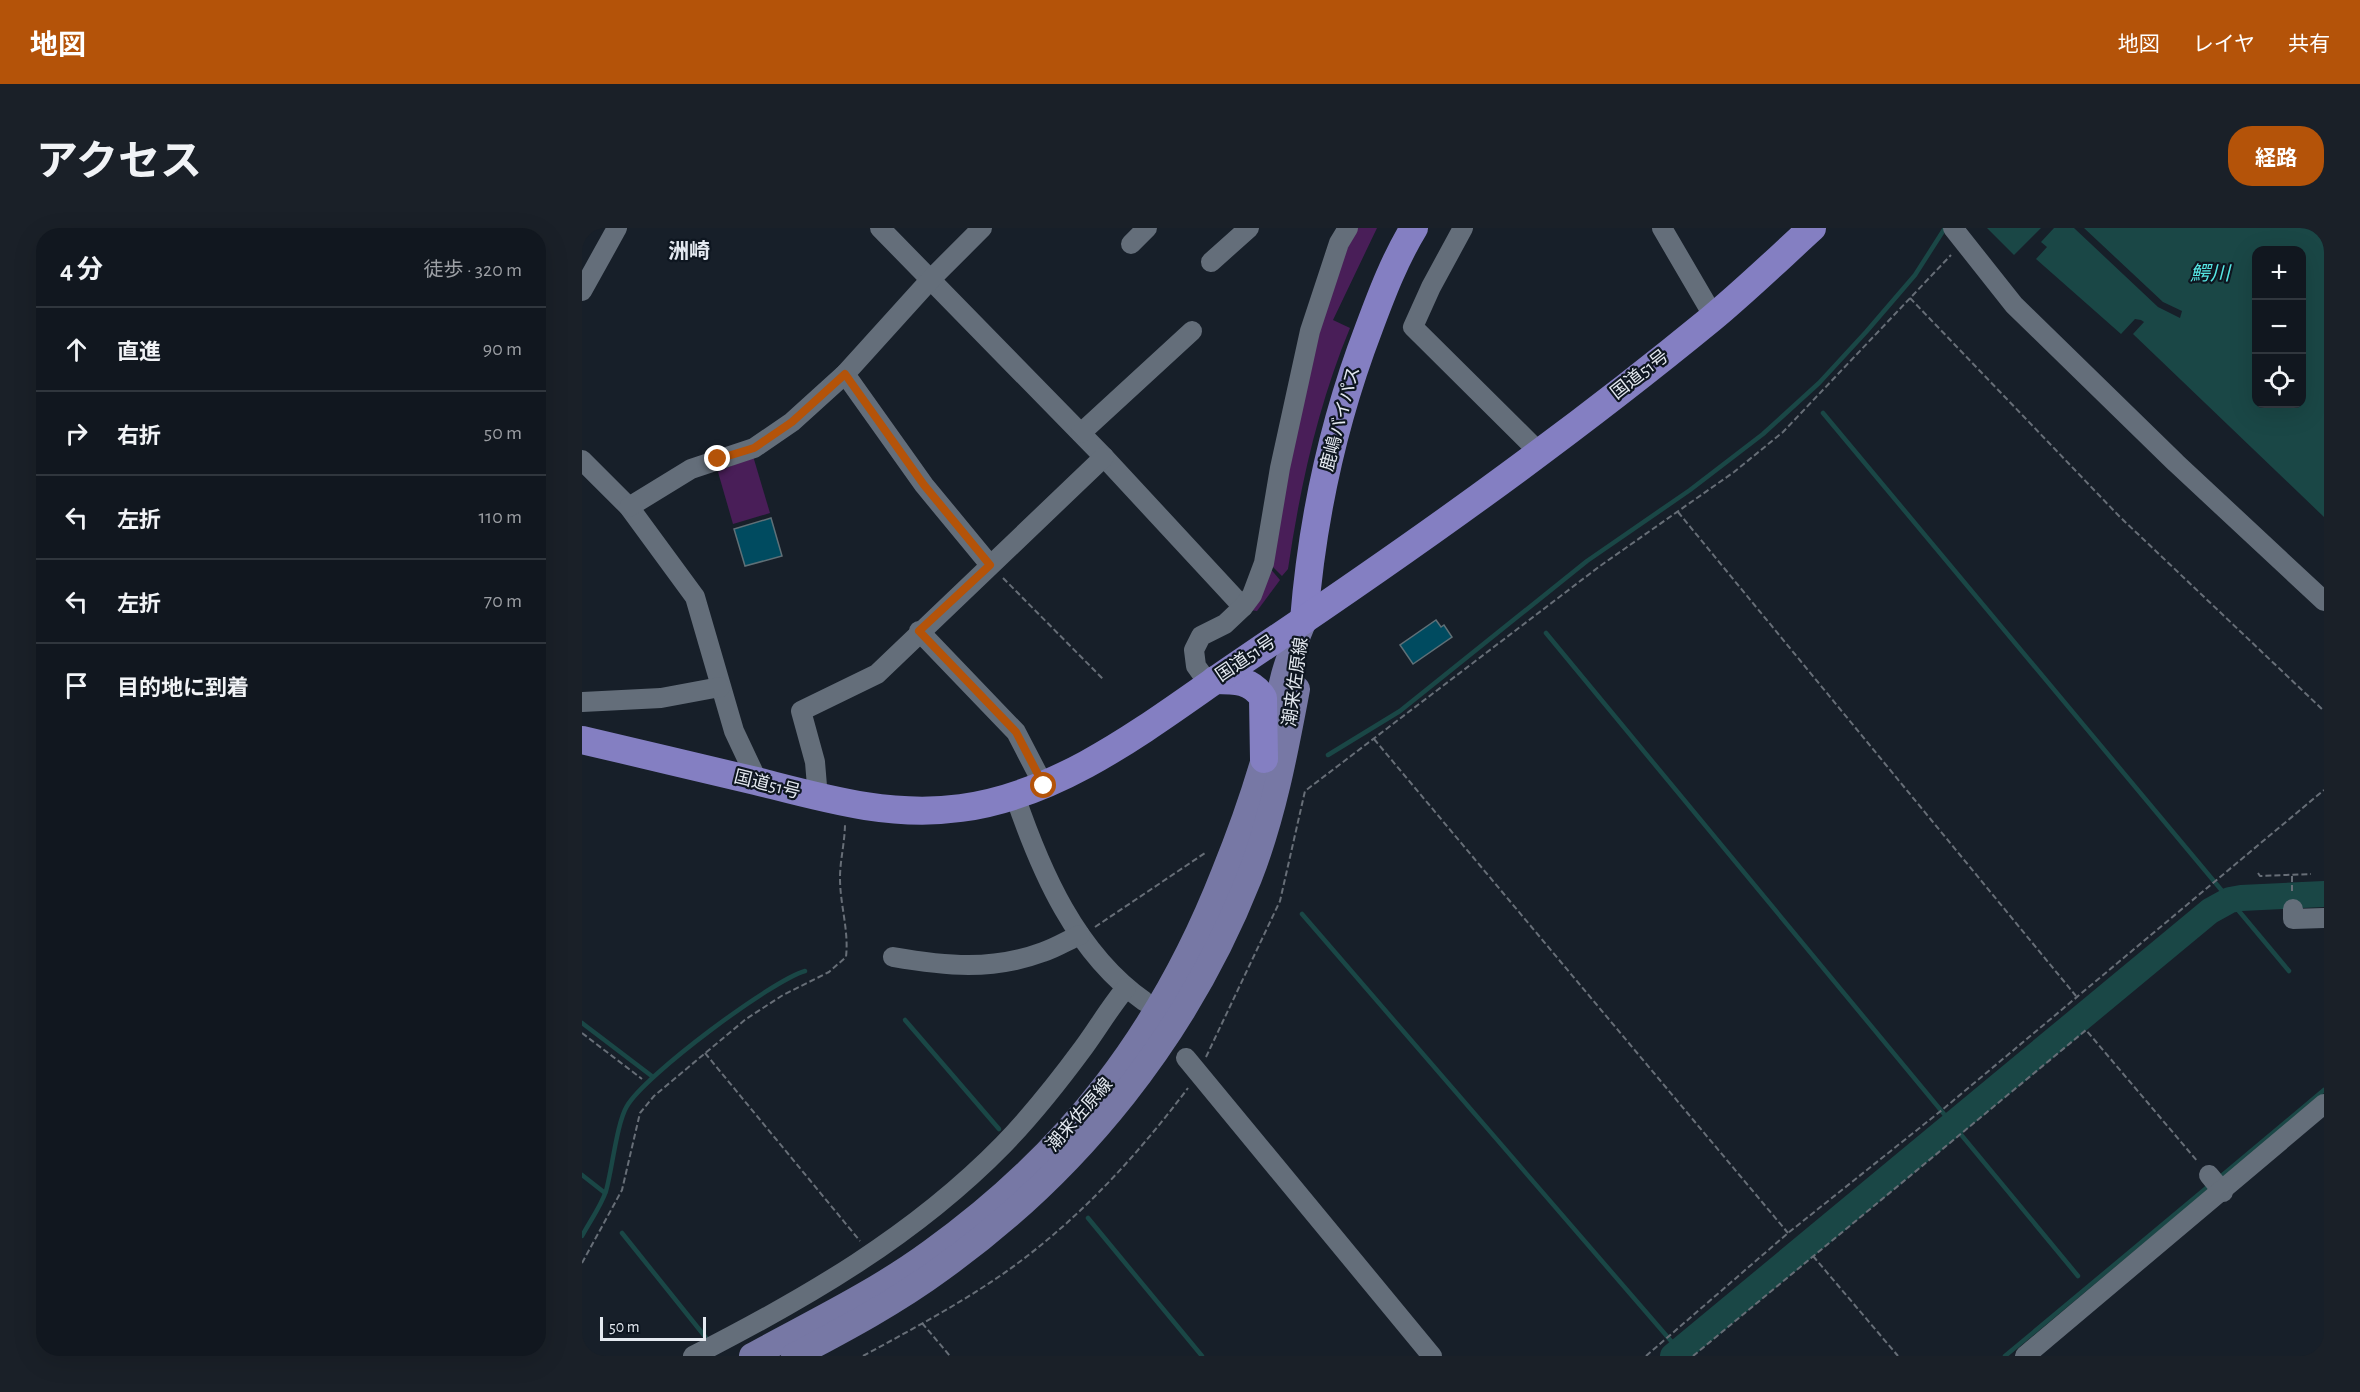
<!DOCTYPE html>
<html lang="ja">
<meta charset="utf-8">
<style>
body{margin:0;font-family:"Alegreya Sans","Noto Sans JP",sans-serif;background:#1a2028;color:#f1f3f6}
.controls{position:absolute;right:18px;top:18px;display:grid;overflow:hidden;border-radius:12px;box-shadow:0 6px 24px #0002}
.controls button{width:54px;height:54px;display:grid;place-items:center;padding:0;border:0;border-bottom:2px solid #30363d;background:#11171f;color:#f1f3f6;font:30px sans-serif}
.scale{position:absolute;left:18px;bottom:15px;width:106px;box-sizing:border-box;padding-left:6px;border:3px solid #e4e9f0;border-top:0;font-size:16px;line-height:21px;white-space:nowrap;color:#e4e9f0;-webkit-text-stroke:4px #0e1620;paint-order:stroke}
.stop{position:absolute;width:18px;height:18px;margin:-14px;border:4px solid #b45309;border-radius:50%;background:#fff}
.stop.end{background:#b45309;border-color:#fff;box-shadow:0 2px 6px #0008}
.list{margin:0;padding:0;list-style:none}
h2{display:flex;justify-content:space-between;align-items:center;height:78px;margin:0;padding:0 24px;font-size:26px}
h2 small{font-size:20px;font-weight:400;color:#9c9fa4}
.list li{display:grid;grid-template-columns:39px 1fr auto;gap:18px;align-items:center;box-sizing:border-box;height:84px;padding:0 24px;border-top:2px solid #30363d}
.list b{display:block;font-size:22px;white-space:nowrap}
.list em{font-size:20px;font-style:normal;color:#9c9fa4}
.icon{flex:none;width:33px;height:33px;fill:none;stroke:currentColor;stroke-width:2;stroke-linecap:round;stroke-linejoin:round}
.map{position:relative;flex:none;width:1742px;height:1128px;overflow:hidden;border-radius:24px}
header{display:flex;align-items:center;gap:36px;box-sizing:border-box;height:84px;padding:0 30px;background:#b45309;color:#fff}
header strong{font-size:28px}
nav{display:flex;gap:33px;margin-inline-start:auto;font-size:21px}
.intro{display:flex;align-items:center;justify-content:space-between;box-sizing:border-box;height:144px;padding:0 36px}
h1{margin:0;font-size:42px}
.button{padding:15px 27px;border-radius:24px;background:#b45309;color:#fff;font-size:21px;font-weight:700}
main{display:flex;gap:36px;padding:0 36px}
aside{flex:1;background:#11171f;border-radius:24px;box-shadow:0 6px 24px #0002}
.map>svg:first-child{display:block}
.green{fill:#491e58}
.water{fill:#1a4746;fill-rule:evenodd}
.lines{fill:none;stroke-linecap:round;stroke-linejoin:round}
.stream{stroke:#1a4746;stroke-width:4.5}
.river{stroke:#1a4746;stroke-width:26}
.building{fill:#004b60;stroke:#5f7077;stroke-width:1.5}
.path{stroke:#676e77;stroke-width:2;stroke-dasharray:6 3;stroke-linecap:butt}
.minor{stroke:#646e7a;stroke-width:20}
.major{stroke:#7778a5;stroke-width:26}
.highway{stroke:#847fc2;stroke-width:28}
.route{stroke:#b45309;stroke-width:8}
.labels{text-anchor:middle;dominant-baseline:central;stroke-width:4.5;stroke-linejoin:round;paint-order:stroke}
.street-label{font-size:18px;fill:#e4e9f0;stroke:#0e1620}
.water-label{font-size:20px;font-style:italic;fill:#57e7e5;stroke:#0e1620}
.quarter-label{font-size:21px;font-weight:bold;fill:#e4e9f0;stroke:#0e1620}
</style>
<header>
<strong>地図</strong>
<nav><a>地図</a><a>レイヤ</a><a>共有</a></nav>
</header>
<div class="intro"><h1>アクセス</h1><a class="button">経路</a></div>
<main>
<aside>
<h2>4 分<small>徒歩 · 320 m</small></h2>
<ul class="list">
<li><svg class="icon" aria-label="ahead" viewBox="0 0 24 24"><path d="M12 20V5M6 11l6-6 6 6"/></svg><div><b>直進</b></div><em>90 m</em></li>
<li><svg class="icon" aria-label="right" viewBox="0 0 24 24"><path d="M7 20v-9h11M14 6l5 5-5 5"/></svg><div><b>右折</b></div><em>50 m</em></li>
<li><svg class="icon" aria-label="left" viewBox="0 0 24 24"><path d="M17 20v-9H6M10 6l-5 5 5 5"/></svg><div><b>左折</b></div><em>110 m</em></li>
<li><svg class="icon" aria-label="left" viewBox="0 0 24 24"><path d="M17 20v-9H6M10 6l-5 5 5 5"/></svg><div><b>左折</b></div><em>70 m</em></li>
<li><svg class="icon" aria-label="arrive" viewBox="0 0 24 24"><path d="M6 21V4h12l-3 4 3 4H6"/></svg><div><b>目的地に到着</b></div></li>
</ul>
</aside>
<div class="map">
<svg width="1742" height="1128" viewBox="0 0 1742 1128">
<rect width="100%" height="100%" fill="#171f29"/>
<g class="green">
<path d="M773,0H795L751,92L768,100C736,177 718,259 706,341L700,348L688,336L726,123Z"/>
<path d="M171,228L188,285L151,296L136,244Z"/>
<path d="M687,339L698,352L675,383L668,382Z"/>
</g>
<g class="water">
<path d="M1405,0H1459L1432,27Z"/>
<path d="M1472,0H1492L1576,79L1598,90L1600,83L1581,74L1502,0H1742V289L1551,106L1562,94L1559,92L1553,91L1539,106L1454,31L1465,19L1459,14ZM1674,22H1720V176H1674Z"/>
<path d="M1742,658V672H1714V661H1739Z"/>
</g>
<g class="lines">
<g class="stream">
<path d="M1241,185L1707,743"/>
<path d="M964,405L1496,1048"/>
<path d="M746,527L818,483L1005,333L1108,262L1181,206L1237,155L1284,104L1333,47L1363,0"/>
<path d="M720,686L1102,1128"/>
<path d="M323,792L417,901"/>
<path d="M0,795L71,849"/>
<path d="M0,947L23,965"/>
<path d="M1637,950L1742,862"/>
<path d="M506,990L620,1128"/>
<path d="M40,1005L125,1111"/>
<path d="M0,1008C8,993 19,978 24,963C30,942 35,894 45,878C63,847 189,753 223,743"/>
<path d="M1423,1128L1628,957"/>
</g>
<path class="river" d="M1091,1128L1628,683L1648,672L1659,670L1742,666"/>
</g>
<g class="building">
<path d="M189,290L200,328L163,338L152,301Z"/>
<path d="M854,392L859,399L862,397L870,409L831,436L818,417Z"/>
</g>
<g class="lines">
<g class="path">
<path d="M1328,70L1538,289L1742,483"/>
<path d="M1096,284L1494,768"/>
<path d="M421,350L521,451"/>
<path d="M792,511L1206,1005"/>
<path d="M1676,645L1678,648L1729,646"/>
<path d="M1710,648V666"/>
<path d="M513,699L623,625"/>
<path d="M0,805L60,851"/>
<path d="M123,825L278,1013"/>
<path d="M624,829L698,673L723,563L1018,338L1152,244L1201,204L1369,27"/>
<path d="M1231,1028L1316,1128"/>
<path d="M0,1035L40,962L58,885L72,868L164,791L201,767L247,744L264,729C267,702 258,677 258,650C258,632 263,614 263,595"/>
<path d="M340,1095L368,1128"/>
<path d="M281,1128C325,1104 370,1080 412,1052C488,1001 551,933 606,860"/>
<path d="M1064,1128L1206,1005L1360,882L1742,562"/>
<path d="M1111,1128L1504,802L1616,934"/>
</g>
<g class="minor">
<path d="M298,0L522,229L661,379"/>
<path d="M881,0L849,59L831,99L958,225"/>
<path d="M1080,0L1132,89"/>
<path d="M1371,0L1432,77L1594,235L1742,373"/>
<path d="M549,16L565,0"/>
<path d="M629,34L667,0"/>
<path d="M0,63L35,0"/>
<path d="M263,146L342,257L408,337"/>
<path d="M499,205L610,103"/>
<path d="M0,232L47,279L113,369L152,503L176,554"/>
<path d="M47,279L109,241L172,220L210,194L263,146L349,51L400,0"/>
<path d="M337,403L434,504L462,558"/>
<path d="M627,456L614,438L612,422L619,408L643,396L661,379L670,367L682,335L698,240L728,103L757,15L766,0"/>
<path d="M0,474L79,470L138,459"/>
<path d="M433,568C459,644 494,725 562,773"/>
<path d="M236,570L233,534L219,483L295,446L522,229"/>
<path d="M1711,681V691L1742,690"/>
<path d="M311,729C363,738 410,743 461,724C474,720 486,712 498,707"/>
<path d="M604,830L850,1128"/>
<path d="M1627,947L1641,964"/>
<path d="M111,1128C223,1071 332,1008 421,917C450,887 477,853 502,819C516,800 528,779 544,760"/>
<path d="M1443,1128L1742,876"/>
</g>
<g class="major">
<path d="M170,1128C230,1095 293,1065 349,1024C487,925 580,803 642,645C657,608 671,569 682,531C690,503 695,475 702,447C707,428 715,410 722,392"/>
<path d="M212,1128C263,1101 314,1074 360,1040C497,942 605,807 667,650C691,589 703,525 715,461"/>
</g>
<g class="highway">
<path d="M722,392C730,292 751,194 787,100C800,65 813,31 832,0"/>
<path d="M633,452C653,452 670,452 681,470L682,531"/>
<path d="M0,512C58,526 116,539 174,553C241,570 308,590 379,580C485,566 575,491 661,433C822,325 979,214 1129,91C1164,62 1197,30 1230,0"/>
</g>
</g>
<g class="lines">
<path class="route" d="M136,231L172,220L210,194L263,146L342,257L408,337L337,403L434,504L462,558"/>
</g>
<g class="labels">
<g class="street-label">
<text transform="translate(1058 147) rotate(-38)">国道51号</text>
<text transform="translate(759 191) rotate(-75)">鹿嶋バイパス</text>
<text transform="translate(664 431) rotate(-34)">国道51号</text>
<text transform="translate(714 454) rotate(-82)">潮来佐原線</text>
<text transform="translate(185 557) rotate(14)">国道51号</text>
<text transform="translate(498 887) rotate(-49)">潮来佐原線</text>
</g>
<g class="water-label">
<text x="1628" y="46">鰐川</text>
</g>
<g class="quarter-label">
<text x="107" y="23">洲崎</text>
</g>
</g>
</svg>
<div class="controls">
<button>+</button>
<button>−</button>
<button><svg class="icon" aria-label="locate" viewBox="0 0 24 24"><circle cx="12" cy="12" r="6"/><path d="M12 2v4M12 18v4M2 12h4M18 12h4"/></svg></button>
</div>
<div class="scale">50 m</div>
<div class="stop" style="left:462px;top:558px"></div>
<div class="stop end" style="left:136px;top:231px"></div>
</div>
</main>
